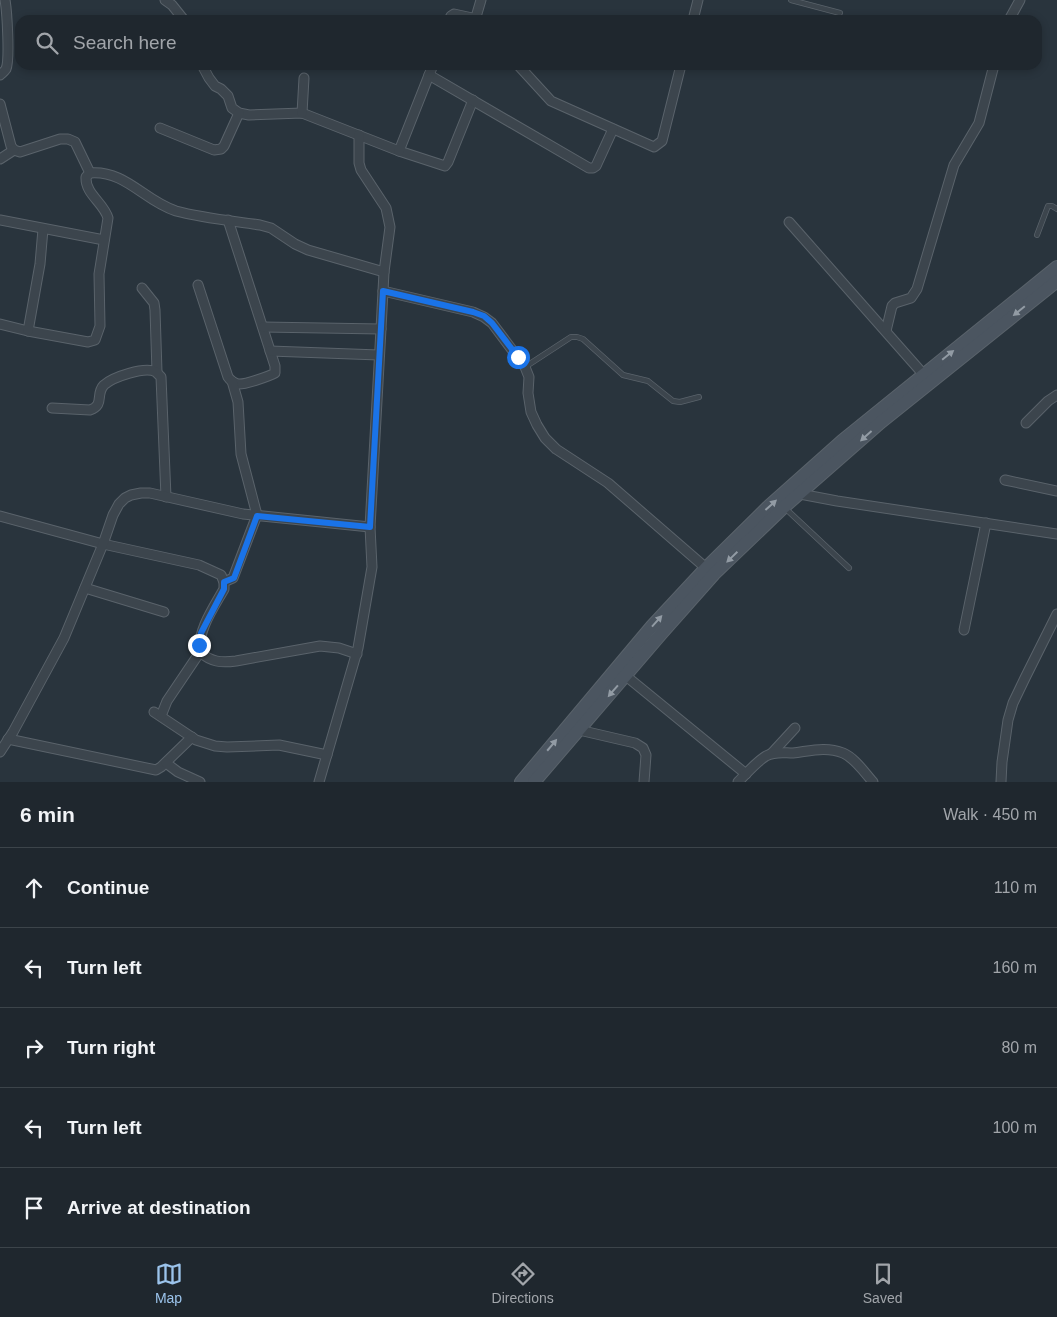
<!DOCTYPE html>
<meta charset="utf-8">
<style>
body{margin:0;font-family:Arial,sans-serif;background:#272f36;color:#f1f3f6}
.stop{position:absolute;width:15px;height:15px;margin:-11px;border:4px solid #1a73e8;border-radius:50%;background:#fff}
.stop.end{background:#1a73e8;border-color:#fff;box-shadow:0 1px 5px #0008}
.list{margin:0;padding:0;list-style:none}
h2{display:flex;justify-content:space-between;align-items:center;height:65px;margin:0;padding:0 20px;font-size:21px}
h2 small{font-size:16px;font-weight:400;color:#a1a5aa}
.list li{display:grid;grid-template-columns:32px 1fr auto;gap:15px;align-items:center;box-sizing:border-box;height:80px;padding:0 20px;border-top:1px solid #3c444a}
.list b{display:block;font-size:19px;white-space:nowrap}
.list em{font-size:16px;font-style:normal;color:#a1a5aa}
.icon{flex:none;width:28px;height:28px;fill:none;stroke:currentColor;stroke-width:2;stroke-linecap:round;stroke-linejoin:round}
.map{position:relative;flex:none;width:1057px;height:782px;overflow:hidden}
.search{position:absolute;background:#1f272e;box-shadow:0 2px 8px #0003;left:15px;right:15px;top:15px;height:55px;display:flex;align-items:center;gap:12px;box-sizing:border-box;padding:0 18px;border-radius:15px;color:#a1a5aa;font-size:19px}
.sheet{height:465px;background:#1f272e}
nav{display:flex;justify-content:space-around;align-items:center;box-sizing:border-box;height:70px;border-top:1px solid #3c444a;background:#1f272e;font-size:14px;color:#a1a5aa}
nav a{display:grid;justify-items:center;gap:2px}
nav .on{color:#9bc3eb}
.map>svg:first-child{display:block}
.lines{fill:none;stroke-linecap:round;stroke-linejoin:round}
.lane-casing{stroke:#5a636b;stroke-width:6}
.street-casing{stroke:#5a636b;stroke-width:11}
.secondary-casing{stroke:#5a636b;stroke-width:14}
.lane{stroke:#3c454d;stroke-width:4.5}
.street{stroke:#3c454d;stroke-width:9}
.secondary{stroke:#4b5560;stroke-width:12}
.oneway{fill:#929ba4}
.route{stroke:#1a73e8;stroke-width:6}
</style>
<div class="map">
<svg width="1057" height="782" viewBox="0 0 1057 782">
<rect width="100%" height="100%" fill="#29343d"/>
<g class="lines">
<g class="lane-casing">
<g id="lane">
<path d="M791,0L840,13"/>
<path d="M1037,235L1048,206H1052L1057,209"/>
<path d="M525,367L571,337H577L583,339L623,375L648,381L673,401L680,402L699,397"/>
<path d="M785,508L849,568"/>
</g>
</g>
<g class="street-casing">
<g id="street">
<path d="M165,0L172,5L184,20"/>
<path d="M449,20L451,16L454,14L477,19"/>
<path d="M477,20L476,17L481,0"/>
<path d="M693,20L698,0"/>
<path d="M1009,20L1020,0"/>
<path d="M202,65L209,78L215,86L221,89L228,96L232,108L239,113L249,115L302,113L399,151L445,166L448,162L473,100"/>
<path d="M518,65L551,101L654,147L662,141L681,65"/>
<path d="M0,75C2,73 4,72 6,69C10,60 7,11 5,0"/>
<path d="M429,75L589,168H593L596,166L613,129"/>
<path d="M0,104L11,146L14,150L20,152L60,139H68L75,142L90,173"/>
<path d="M302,113L304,78"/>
<path d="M160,128L214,150L221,149L224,146L239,113"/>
<path d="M399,151L433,65"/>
<path d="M0,159L14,150"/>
<path d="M0,220L104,240"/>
<path d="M789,222L924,375"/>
<path d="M198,285L228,377C230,380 234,383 238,384C244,385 270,376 275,373V366L228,220"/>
<path d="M142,288L154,303L155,310L157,372"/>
<path d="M383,291L473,312L484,317L492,323L525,367L529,377L528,393L531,412L537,425L545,438L556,449L608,483L706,568"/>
<path d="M0,324L28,331L88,342L95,340L100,326L99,274L108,218C104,203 85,194 86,177L90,173C126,170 144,201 176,211C202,218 233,221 260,225L271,228L295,244L308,250L384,272"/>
<path d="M263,327L381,329"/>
<path d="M28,331L40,264L43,229"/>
<path d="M886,331L892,306L895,303L911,298L917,289L954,165L979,123L994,65"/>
<path d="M270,351L379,355"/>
<path d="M52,408L90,410C105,405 95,394 104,385C113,377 145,366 156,372C157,373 160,376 161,377L166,497"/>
<path d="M1026,423L1048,401L1057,395"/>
<path d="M1005,480L1057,491"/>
<path d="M800,494L837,501L1057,534"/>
<path d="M0,516L103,544L199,565L221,575L224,582V589C214,607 197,631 200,652C211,662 221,663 236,661L320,646L339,648L357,654"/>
<path d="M224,582L233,578L257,515L241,454L238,402L232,381"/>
<path d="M85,588L164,612"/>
<path d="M964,630L986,523"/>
<path d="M626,676L746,774"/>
<path d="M154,712L196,740L215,746L227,747L279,745L327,755"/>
<path d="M161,716L167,701L200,652"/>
<path d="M579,730L635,743L643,748L646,755L644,782"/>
<path d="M8,739L156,770L161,767L192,737"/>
<path d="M0,752L13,732L64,638L103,544L113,515L119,504L125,498L131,495L141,493H150L243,514L370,527"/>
<path d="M772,753L795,728"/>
<path d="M166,763L178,772L200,782"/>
<path d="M319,782L358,648L372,567L370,527L381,329L384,272L390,227L386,208L361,170L359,163V135"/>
<path d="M738,782C746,774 756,762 766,756C775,751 784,753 793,753C810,751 826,746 843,753C855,758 864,772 873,782"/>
<path d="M1001,782L1002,762L1008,720L1013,703L1025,678L1057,614"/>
</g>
</g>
<g class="secondary-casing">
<g id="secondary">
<path d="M521,782L652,626L706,568L769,506L842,441L1057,267"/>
<path d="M534,782L661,634L714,574L784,507L881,422L1057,281"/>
</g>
</g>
<use href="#lane" class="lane"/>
<use href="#street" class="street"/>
<use href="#secondary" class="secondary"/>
</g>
<defs><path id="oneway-solid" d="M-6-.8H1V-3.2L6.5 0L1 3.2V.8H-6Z" transform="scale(1.25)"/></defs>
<g class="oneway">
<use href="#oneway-solid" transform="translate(1019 311) rotate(141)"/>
<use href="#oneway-solid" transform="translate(948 355) rotate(-39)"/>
<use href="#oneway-solid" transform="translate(866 436) rotate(138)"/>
<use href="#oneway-solid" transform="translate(771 505) rotate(-42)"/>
<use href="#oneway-solid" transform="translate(732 557) rotate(136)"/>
<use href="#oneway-solid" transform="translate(657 621) rotate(-48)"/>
<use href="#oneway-solid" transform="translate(613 691) rotate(131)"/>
<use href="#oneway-solid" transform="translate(552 745) rotate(-50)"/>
</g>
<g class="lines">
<path class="route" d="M199,645L201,633L224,589V582L234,578L257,516L370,527L383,291L473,312L484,316L492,323L518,357"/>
</g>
</svg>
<div class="stop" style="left:518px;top:357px"></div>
<div class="stop end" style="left:199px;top:645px"></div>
<div class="search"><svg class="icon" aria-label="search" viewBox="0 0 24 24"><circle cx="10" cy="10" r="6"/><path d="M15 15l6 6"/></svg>Search here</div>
</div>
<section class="sheet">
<h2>6 min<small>Walk · 450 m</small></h2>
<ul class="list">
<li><svg class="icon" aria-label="ahead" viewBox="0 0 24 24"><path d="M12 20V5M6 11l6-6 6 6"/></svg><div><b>Continue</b></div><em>110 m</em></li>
<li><svg class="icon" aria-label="left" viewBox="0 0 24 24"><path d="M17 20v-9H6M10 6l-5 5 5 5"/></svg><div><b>Turn left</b></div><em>160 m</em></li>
<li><svg class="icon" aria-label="right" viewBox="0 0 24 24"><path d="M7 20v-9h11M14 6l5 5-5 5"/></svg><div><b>Turn right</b></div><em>80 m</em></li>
<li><svg class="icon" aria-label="left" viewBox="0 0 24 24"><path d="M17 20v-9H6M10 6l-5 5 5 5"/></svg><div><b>Turn left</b></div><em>100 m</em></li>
<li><svg class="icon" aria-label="arrive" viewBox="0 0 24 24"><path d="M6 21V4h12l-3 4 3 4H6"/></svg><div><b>Arrive at destination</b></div></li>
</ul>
</section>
<nav>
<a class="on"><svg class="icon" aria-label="map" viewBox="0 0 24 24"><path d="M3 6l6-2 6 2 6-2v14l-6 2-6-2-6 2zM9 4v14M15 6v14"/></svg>Map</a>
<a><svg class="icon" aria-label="directions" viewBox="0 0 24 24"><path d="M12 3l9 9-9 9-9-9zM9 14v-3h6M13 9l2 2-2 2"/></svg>Directions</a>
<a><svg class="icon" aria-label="saved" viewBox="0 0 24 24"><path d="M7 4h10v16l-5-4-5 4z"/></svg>Saved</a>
</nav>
